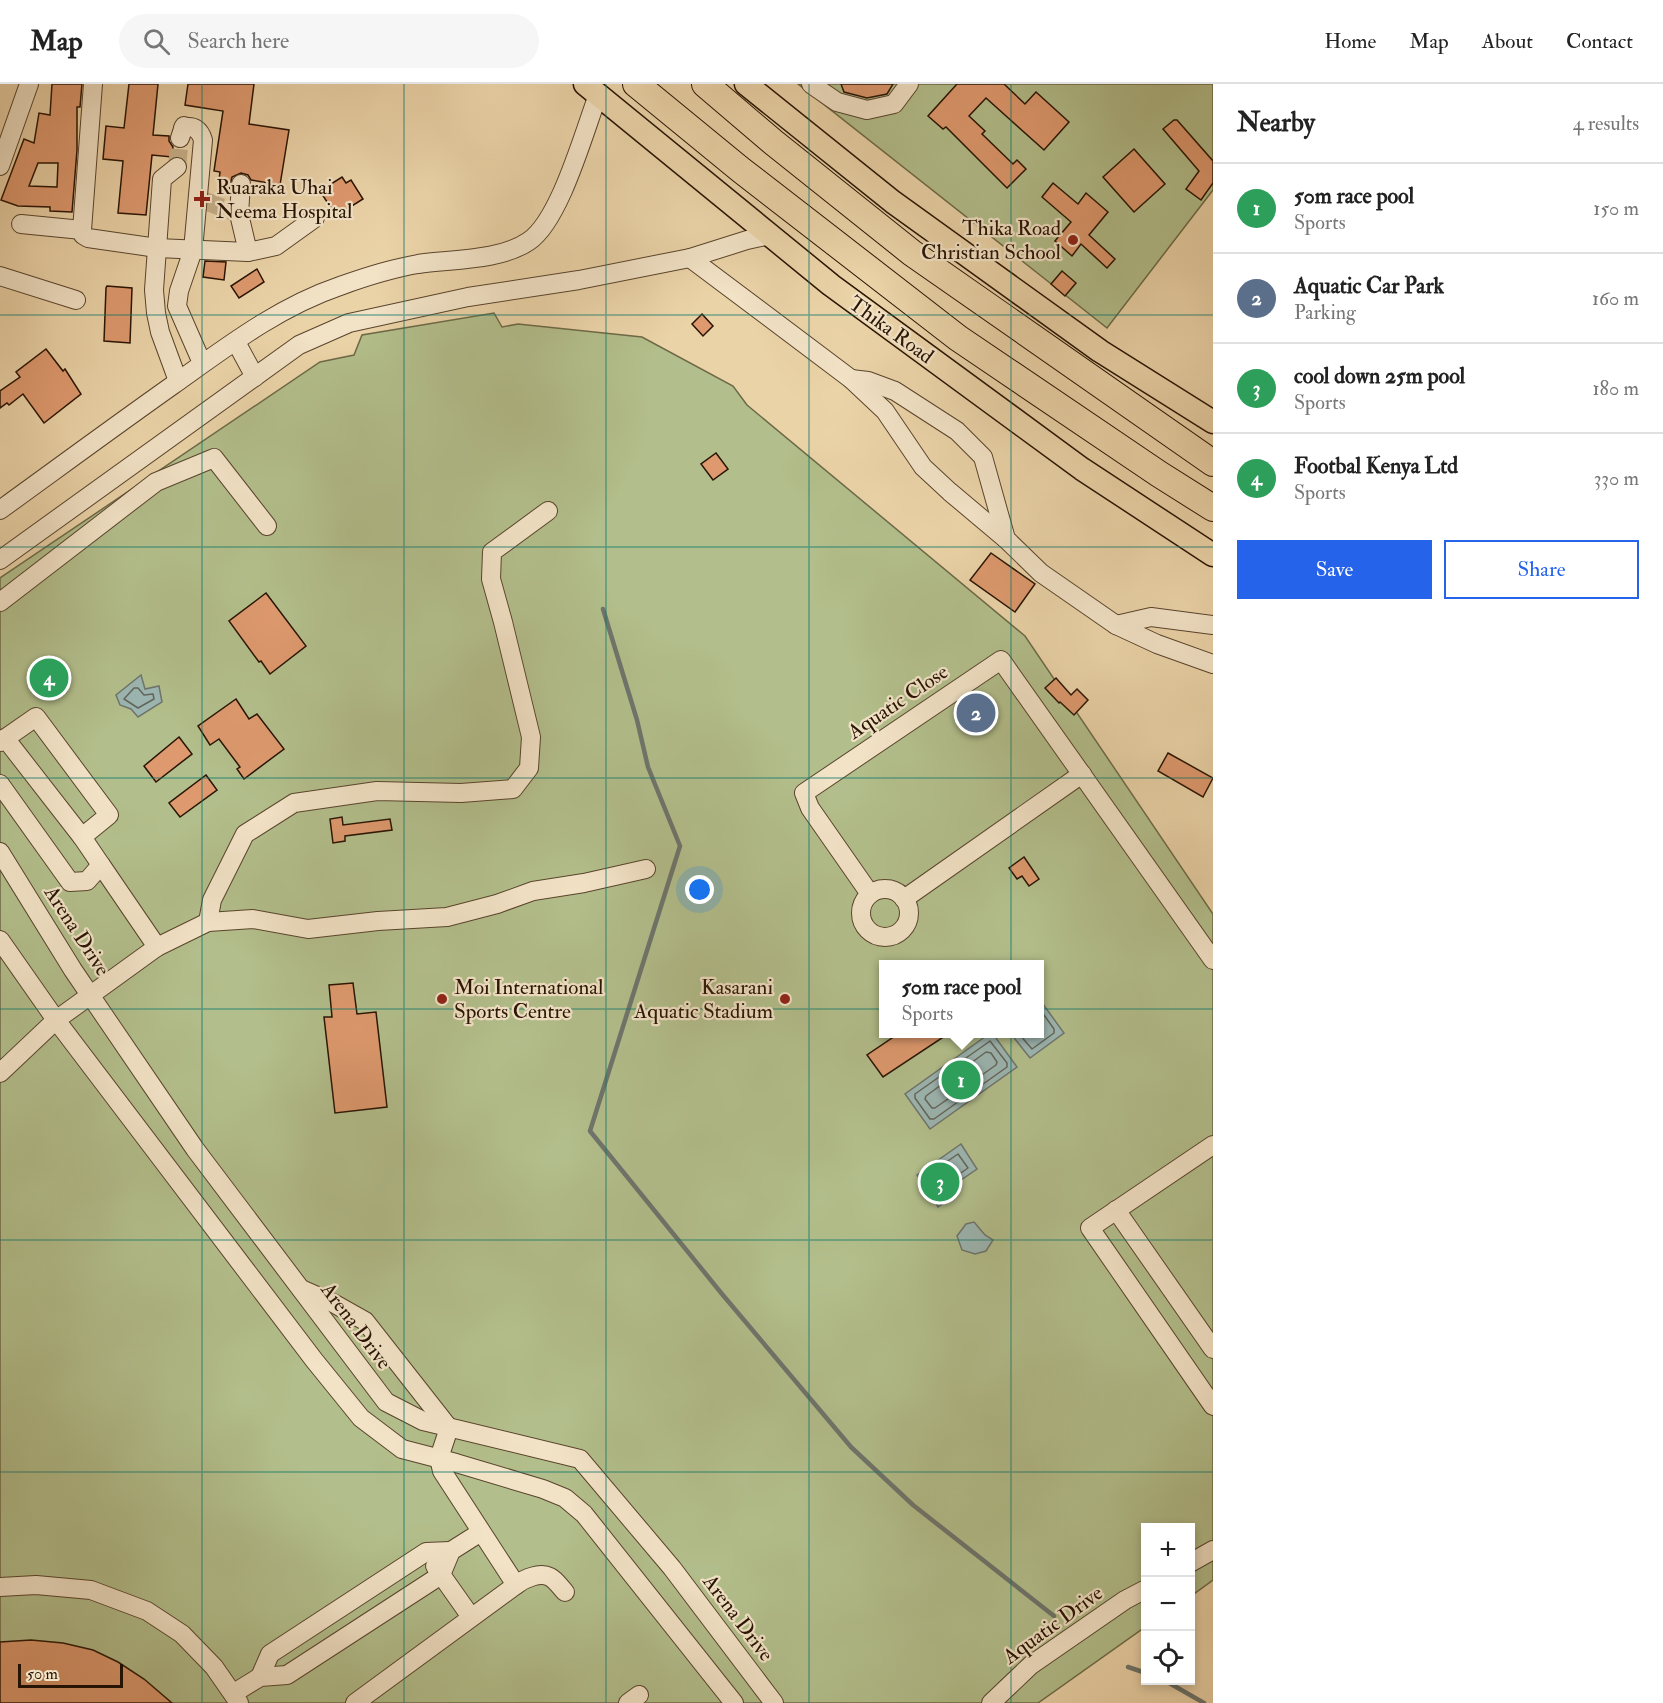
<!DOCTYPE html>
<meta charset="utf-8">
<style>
body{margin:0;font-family:"IM FELL Double Pica",serif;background:#f6f6f6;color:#222}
.controls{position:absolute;right:18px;bottom:18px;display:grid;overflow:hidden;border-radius:0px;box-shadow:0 3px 9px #0003}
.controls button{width:54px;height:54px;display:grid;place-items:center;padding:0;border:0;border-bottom:2px solid #e0e0e0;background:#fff;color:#222;font:30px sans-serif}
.scale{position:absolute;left:18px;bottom:15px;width:105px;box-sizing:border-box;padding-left:6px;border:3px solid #281403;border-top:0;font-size:16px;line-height:21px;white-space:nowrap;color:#281403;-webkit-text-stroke:4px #f2e2c6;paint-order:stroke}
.you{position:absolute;left:700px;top:806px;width:21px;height:21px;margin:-15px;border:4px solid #fff;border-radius:50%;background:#1a73e8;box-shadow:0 0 0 9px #1a73e833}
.badge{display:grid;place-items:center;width:39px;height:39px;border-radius:50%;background:#2563eb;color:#fff;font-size:20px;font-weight:700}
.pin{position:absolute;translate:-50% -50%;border:3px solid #fff;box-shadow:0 2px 6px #0006}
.popup{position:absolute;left:879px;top:876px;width:165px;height:78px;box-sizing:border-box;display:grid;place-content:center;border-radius:0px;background:#fff;filter:drop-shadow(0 2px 4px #0005);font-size:20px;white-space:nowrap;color:#767676}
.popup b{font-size:22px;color:#222}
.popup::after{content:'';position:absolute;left:50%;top:100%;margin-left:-12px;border:12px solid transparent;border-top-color:#fff}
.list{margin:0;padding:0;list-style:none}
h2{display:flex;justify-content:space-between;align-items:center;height:78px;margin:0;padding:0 24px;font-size:26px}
h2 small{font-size:20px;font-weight:400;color:#767676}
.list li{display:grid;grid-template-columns:39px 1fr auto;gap:18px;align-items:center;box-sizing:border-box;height:90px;padding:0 24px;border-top:2px solid #e0e0e0}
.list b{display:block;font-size:22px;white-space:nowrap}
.list p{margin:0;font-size:20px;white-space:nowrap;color:#767676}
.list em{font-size:20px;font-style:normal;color:#767676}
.actions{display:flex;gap:12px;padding:18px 24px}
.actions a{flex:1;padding:14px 0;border:2px solid #2563eb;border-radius:0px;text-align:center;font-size:21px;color:#2563eb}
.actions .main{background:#2563eb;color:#fff}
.icon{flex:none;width:33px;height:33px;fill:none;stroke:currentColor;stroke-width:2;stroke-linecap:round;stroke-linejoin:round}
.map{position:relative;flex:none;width:1213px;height:1619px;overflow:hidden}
header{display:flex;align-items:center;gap:36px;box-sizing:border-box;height:84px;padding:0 30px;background:#fff;border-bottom:2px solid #e0e0e0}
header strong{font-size:28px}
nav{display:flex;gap:33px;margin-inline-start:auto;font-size:21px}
.search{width:420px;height:54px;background:#f6f6f6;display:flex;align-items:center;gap:15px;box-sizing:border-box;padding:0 21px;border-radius:33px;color:#767676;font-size:22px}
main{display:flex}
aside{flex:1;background:#fff}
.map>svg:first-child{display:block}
.green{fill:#b2be8b;stroke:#6d6947;stroke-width:1.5;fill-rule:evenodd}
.water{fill:#9cb6b2;stroke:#6e756c;stroke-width:1.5}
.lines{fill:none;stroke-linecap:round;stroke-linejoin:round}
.shore{stroke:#62655a;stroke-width:1.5}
.stream{stroke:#6e756c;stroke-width:4.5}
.building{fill:#de996e;stroke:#281403;stroke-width:1.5;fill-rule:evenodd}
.minor-tunnel{stroke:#c4ad87;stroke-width:18;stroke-dasharray:18 9;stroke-linecap:butt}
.minor-casing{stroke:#59442c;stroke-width:20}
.major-casing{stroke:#281403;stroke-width:25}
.highway-casing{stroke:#281403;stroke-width:28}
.minor{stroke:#f2e2c6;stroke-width:18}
.major{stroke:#ebd3a8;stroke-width:22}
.highway{stroke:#ebd3a8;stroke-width:26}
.grid{fill:none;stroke:#0f766e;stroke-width:1.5;stroke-opacity:0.55}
.poi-dot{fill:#8f2418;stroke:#f2e2c6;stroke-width:2}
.labels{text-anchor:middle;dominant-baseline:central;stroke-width:4.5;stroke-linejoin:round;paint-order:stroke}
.poi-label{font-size:21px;fill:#281403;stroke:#f2e2c6;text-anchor:start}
.street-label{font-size:21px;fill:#281403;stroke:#f2e2c6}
</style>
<header>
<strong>Map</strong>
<div class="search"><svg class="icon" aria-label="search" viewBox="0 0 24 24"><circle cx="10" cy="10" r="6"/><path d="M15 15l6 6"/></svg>Search here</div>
<nav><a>Home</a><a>Map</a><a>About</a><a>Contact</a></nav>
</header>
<main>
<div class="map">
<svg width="1213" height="1619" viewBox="0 0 1213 1619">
<rect width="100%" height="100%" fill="#ebd3a8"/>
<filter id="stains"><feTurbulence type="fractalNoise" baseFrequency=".00333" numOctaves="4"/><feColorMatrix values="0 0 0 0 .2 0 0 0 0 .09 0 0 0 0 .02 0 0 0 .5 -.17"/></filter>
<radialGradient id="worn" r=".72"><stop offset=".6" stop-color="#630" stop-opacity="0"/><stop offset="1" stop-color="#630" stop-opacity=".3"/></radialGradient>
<g class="green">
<path d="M798,0H1213V106L1107,244Z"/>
<path d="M494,229L502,243L518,240L642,253L733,302L747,321L1025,552L1213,830V1496L1191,1512L1190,1444H1146L1145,1543L1038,1619H0V494L320,278L354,271L362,251ZM883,880H1039V950H883Z"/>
</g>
<g class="water">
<path d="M141,591L145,605L159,602L162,618L138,633L131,625L120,621L116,611Z"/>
<path d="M1040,916L1064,949L1030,974L1011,950H1039Z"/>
<path d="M989,950H993L1017,983L930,1045L905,1010Z"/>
<path d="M961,1060L977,1085L948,1105L953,1112L938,1123L917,1091Z"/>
<path d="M974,1138L985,1151L993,1156L986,1167L975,1170L962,1166L957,1152L966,1140Z"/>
</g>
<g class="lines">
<g class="shore">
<path d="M134,604H138L144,611L153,610L154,615L138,624L124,615Z"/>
<path d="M1019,950L1032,965L1054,949V945L1039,924"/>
<path d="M990,957L1007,979V983L934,1035H930L915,1014V1010Z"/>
<path d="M986,968L991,969L997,978L996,981L935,1024H932L925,1015L926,1012Z"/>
<path d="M958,1070L968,1084L945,1100L944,1111L939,1113L926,1092Z"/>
</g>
<g class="stream">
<path d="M603,525L637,636L648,683L680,762L590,1047L722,1210L851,1363L913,1421L1054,1532"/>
<path d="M1128,1583L1146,1589"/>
<path d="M1164,1596L1204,1619"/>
</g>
</g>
<g class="building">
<path d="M52,0H82L80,23H77V66L72,128L50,127V123L18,122L1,116L24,55L34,59L39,29L50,31ZM38,79H58L57,103L29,102Z"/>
<path d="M129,0H158L153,51L169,52V57L173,63L172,73L152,71L146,131L118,129L123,77L103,75L106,42L124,44Z"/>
<path d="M188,0H254L249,40L289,46L280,101L251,96L248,91L241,89L232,93L229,106L218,104L220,88L214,87L223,27L185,21Z"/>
<path d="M841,0H893L887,10L867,14L844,8Z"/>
<path d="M957,0H1004L1025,20L1036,8L1069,38L1044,66L986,14L969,32L985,47L982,50L1013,80L1017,76L1026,85L1007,104L946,43L943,45L928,32Z"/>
<path d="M1174,36H1177L1213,77V99L1201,116L1186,105L1199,87L1163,45Z"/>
<path d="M1134,65L1165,100L1134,128L1103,93Z"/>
<path d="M342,93L346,99L351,96L363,115L336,132L320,107Z"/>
<path d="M1053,99L1078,120L1086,109L1108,128L1089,151L1115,175L1107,184L1081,160L1072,172L1055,157L1071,138L1042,113Z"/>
<path d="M205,177L226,178L224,196L203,193Z"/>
<path d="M257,185L264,198L239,214L231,202Z"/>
<path d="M1062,187L1076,199L1065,212L1051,200Z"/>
<path d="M107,202L132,204L130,259L104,257L106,204Z"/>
<path d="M702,230L713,242L703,252L692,240Z"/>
<path d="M46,265L63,287L65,285L81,310L44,339L23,310L9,321L7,319L0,324V307L20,293L16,288Z"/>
<path d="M716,369L728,385L713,396L701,380Z"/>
<path d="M991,469L1035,500L1015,528L970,496Z"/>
<path d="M266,509L306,562L270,590L261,577L259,578L229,537Z"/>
<path d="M1056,594L1071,611L1077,605L1088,616L1074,631L1060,618L1059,619L1045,604Z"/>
<path d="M236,615L249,635L257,630L284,665L244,695L237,685L240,683L219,655L210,661L198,642Z"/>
<path d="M179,653L192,670L156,698L144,682Z"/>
<path d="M1168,669L1213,694L1203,713L1158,687Z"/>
<path d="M206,691L217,706L180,733L169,719Z"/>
<path d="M342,733L343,741L390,735L392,746L345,752V757L333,759L330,735Z"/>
<path d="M1024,773L1039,795L1029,802L1022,792L1017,795L1009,784Z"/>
<path d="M353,899L357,930L376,928L387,1023L335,1029L324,933H332L329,901Z"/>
<path d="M898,950H948L883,993L867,971Z"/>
<path d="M31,1556L63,1559L93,1566L118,1578L144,1595L172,1619H0V1558Z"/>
</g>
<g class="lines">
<g class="minor-tunnel">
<path d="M177,83L180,54"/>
<path d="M205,117L239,130"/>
</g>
<g class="minor-casing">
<g id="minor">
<path d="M93,0L82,146L83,151L88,154L157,164L248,168L276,162L315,134"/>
<path d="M811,0L837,18L867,26L894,20L909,0"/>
<path d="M180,54L184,42L183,44C194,41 200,46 203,56L193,166L179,207L177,222L202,279"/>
<path d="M0,82L29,0"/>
<path d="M177,83L162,95L154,206L156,229L160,248L178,297"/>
<path d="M241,100L239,130L248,168"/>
<path d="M21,140L82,146"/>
<path d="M690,174L851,295L885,327L923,383L950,408L1006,455L1041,489L1116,541L1151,533L1213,541"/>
<path d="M0,192L76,216"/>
<path d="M236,258L255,293"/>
<path d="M851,295L868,297L895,307L957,347L983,373L1006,455"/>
<path d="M0,426C58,384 115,342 173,301C225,264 278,223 340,202C362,194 395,184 418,180C452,175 500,177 529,157C560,136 584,48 598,11"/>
<path d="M0,476L299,261L349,239L468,213L579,196L690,174L747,156L770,151"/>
<path d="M0,518L156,398L214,374L267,442"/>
<path d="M1116,541L1157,560L1213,580"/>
<path d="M0,658L36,633L109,731L82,753L5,654"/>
<path d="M0,700L70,798L87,797L101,781L157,863"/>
<path d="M82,753L101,781"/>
<path d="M0,768L73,886L195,1065L386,1318L423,1337L580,1375L672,1484L774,1619"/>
<circle cx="885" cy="829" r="24"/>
<path d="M870,810L810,724L804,709L1001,576L1213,876"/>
<path d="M904,815L1082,690"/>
<path d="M208,838L212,816L245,750L294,719L377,707L461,709L513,705L529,684L531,653L503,538L491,495L492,468L548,427"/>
<path d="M0,856L56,936L314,1276L361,1334L402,1365L456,1379L543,1405L565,1414L584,1430L734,1619"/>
<path d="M0,989L56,936L157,863L208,838L253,835L308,845L378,837L447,833L497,820L533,807L584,799L646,785"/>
<path d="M1213,1061L1090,1144L1213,1322"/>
<path d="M1116,1126L1213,1265"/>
<path d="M301,1205L333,1219L365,1237L449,1344L439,1374L442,1387L516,1501C525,1494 540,1488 550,1493C556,1496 561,1504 565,1508"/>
<path d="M1190,1479L1213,1466"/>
<path d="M435,1482L471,1533"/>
<path d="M0,1503L36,1501L91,1506L147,1527L182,1550L214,1583L239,1619"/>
<path d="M260,1593L270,1570L426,1468L451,1467"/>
<path d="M234,1609L260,1593L287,1591L441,1491L451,1467L481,1448"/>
<path d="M355,1619L516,1501"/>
<path d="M628,1619L639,1611"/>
<path d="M991,1619L1031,1581L1125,1516L1146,1505"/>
</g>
</g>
<g class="major-casing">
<g id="major">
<path d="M585,0L831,201L1082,385L1213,471"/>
<path d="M746,0L893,118L1100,267L1213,338"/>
</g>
</g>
<g class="highway-casing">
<g id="highway">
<path d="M636,0L741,86L958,254L1159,390L1213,424"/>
<path d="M705,0L773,58L912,169L1213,379"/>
</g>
</g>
<use href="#minor" class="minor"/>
<use href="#major" class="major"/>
<use href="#highway" class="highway"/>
</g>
<path class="grid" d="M202,0V1619M404,0V1619M606,0V1619M809,0V1619M1011,0V1619M0,231H1213M0,463H1213M0,694H1213M0,925H1213M0,1156H1213M0,1388H1213"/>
<g class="poi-dot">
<path d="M199 106h6v6h6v6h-6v6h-6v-6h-6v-6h6z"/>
<circle cx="1073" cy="156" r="6"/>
<circle cx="442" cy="915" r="6"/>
<circle cx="785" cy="915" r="6"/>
</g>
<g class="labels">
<g class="poi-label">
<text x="216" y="103">Ruaraka Uhai<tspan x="216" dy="24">Neema Hospital</tspan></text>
<text x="1061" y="144" text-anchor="end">Thika Road<tspan x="1061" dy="24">Christian School</tspan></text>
<text x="454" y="903">Moi International<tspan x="454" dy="24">Sports Centre</tspan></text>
<text x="773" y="903" text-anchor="end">Kasarani<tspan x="773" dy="24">Aquatic Stadium</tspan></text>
</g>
<g class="street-label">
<text transform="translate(891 246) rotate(36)">Thika Road</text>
<text transform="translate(898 618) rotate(-34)">Aquatic Close</text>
<text transform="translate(77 847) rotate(57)">Arena Drive</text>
<text transform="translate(356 1242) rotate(53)">Arena Drive</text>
<text transform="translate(738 1534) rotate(53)">Arena Drive</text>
<text transform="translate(1053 1541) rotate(-36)">Aquatic Drive</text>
</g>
</g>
<rect width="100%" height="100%" filter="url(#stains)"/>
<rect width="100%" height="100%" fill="url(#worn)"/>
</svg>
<div class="controls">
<button>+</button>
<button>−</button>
<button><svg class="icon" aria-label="locate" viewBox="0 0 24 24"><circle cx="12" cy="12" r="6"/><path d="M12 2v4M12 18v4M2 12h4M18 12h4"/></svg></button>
</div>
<div class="scale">50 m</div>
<div class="you"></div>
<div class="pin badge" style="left:961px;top:996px;background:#2e9e5b">1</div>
<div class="popup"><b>50m race pool</b>Sports</div>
<div class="pin badge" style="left:976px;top:629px;background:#5c6f8a">2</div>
<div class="pin badge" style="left:940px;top:1098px;background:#2e9e5b">3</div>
<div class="pin badge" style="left:49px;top:594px;background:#2e9e5b">4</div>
</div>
<aside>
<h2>Nearby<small>4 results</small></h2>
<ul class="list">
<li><span class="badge" style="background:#2e9e5b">1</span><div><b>50m race pool</b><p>Sports</p></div><em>150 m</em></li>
<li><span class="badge" style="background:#5c6f8a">2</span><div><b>Aquatic Car Park</b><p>Parking</p></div><em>160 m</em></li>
<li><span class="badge" style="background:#2e9e5b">3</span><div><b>cool down 25m pool</b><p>Sports</p></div><em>180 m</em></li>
<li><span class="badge" style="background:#2e9e5b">4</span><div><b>Footbal Kenya Ltd</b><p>Sports</p></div><em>330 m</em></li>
</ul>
<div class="actions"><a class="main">Save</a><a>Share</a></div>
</aside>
</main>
